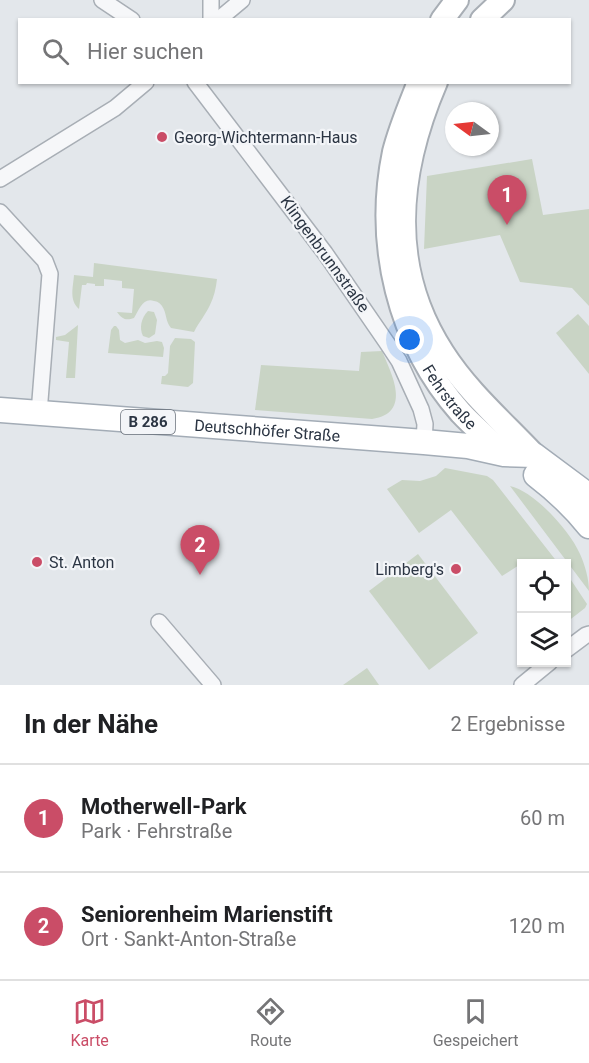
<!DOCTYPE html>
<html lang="de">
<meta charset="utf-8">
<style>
body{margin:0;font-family:Roboto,sans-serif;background:#f6f6f6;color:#202124}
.controls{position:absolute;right:18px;bottom:18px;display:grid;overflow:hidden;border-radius:0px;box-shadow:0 2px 4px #0004}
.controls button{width:54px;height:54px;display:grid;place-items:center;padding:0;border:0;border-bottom:2px solid #e0e0e0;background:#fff;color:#202124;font:30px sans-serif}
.compass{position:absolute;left:445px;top:102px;width:54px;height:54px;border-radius:50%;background:#fff;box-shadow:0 2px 4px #0004;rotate:285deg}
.you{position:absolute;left:410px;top:340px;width:21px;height:21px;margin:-15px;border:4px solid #fff;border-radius:50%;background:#1a73e8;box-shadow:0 0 0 9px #1a73e833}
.badge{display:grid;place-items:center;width:39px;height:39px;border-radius:50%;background:#ca4d67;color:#fff;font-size:20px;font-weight:700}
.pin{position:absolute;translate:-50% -50px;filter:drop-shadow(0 2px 3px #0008)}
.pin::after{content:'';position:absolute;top:32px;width:21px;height:18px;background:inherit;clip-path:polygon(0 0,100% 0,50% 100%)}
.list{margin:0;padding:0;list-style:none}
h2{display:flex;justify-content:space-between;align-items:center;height:78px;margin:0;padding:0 24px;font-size:26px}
h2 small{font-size:20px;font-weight:400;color:#757577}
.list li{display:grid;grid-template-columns:39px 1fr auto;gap:18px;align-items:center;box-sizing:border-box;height:108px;padding:0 24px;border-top:2px solid #e0e0e0}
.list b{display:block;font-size:22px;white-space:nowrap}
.list p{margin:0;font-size:20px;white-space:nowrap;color:#757577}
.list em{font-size:20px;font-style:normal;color:#757577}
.icon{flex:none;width:33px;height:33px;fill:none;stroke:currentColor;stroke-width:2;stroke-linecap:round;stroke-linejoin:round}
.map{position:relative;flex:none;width:589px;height:685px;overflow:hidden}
.search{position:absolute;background:#fff;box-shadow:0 2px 4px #0004;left:18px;right:18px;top:18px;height:66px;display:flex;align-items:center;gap:15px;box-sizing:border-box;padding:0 21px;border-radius:0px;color:#757577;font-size:22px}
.sheet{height:294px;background:#fff}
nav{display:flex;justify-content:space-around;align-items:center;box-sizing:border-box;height:84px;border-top:2px solid #e0e0e0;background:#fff;font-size:16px;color:#757577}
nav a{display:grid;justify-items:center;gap:3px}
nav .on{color:#ca4d67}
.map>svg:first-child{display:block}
.green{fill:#c9d4c5}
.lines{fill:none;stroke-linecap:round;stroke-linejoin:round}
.minor-casing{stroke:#a8aeb5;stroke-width:18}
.secondary-casing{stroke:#a8aeb5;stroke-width:26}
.primary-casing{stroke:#a3acb6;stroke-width:27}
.minor{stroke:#f6f7f9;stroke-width:15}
.secondary{stroke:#fff;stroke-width:22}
.primary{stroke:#fff;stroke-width:24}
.poi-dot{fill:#ca4d67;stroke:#f3f5f8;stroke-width:2}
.labels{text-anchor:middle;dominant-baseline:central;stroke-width:4.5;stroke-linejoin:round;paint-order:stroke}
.shield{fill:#f3f5f8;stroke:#676f79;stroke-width:1.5}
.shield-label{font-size:15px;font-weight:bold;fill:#2b3543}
.poi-label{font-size:16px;fill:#2b3543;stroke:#f3f5f8;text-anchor:start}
.street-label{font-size:16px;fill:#2b3543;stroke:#f3f5f8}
</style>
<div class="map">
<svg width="589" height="685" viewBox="0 0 589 685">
<rect width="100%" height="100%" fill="#e3e7eb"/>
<g class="green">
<path d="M532,159L543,215L589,209V306L572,288L520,282L500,235L424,249L427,176Z"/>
<path d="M94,263L217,279C216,288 214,297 210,305C206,314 199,322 194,332L171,328C165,321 167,313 162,306C161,304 157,301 154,301C143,297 139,310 134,318C126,321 122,319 117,312L132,313L134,289L122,288V281L104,279V286H95V284L87,283L86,285H82L79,309C69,300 73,288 74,275L93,277Z"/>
<path d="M148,311L154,312L157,320L155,334L149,338L143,336C139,328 141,318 148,311Z"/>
<path d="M578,314L589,326V374L556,333Z"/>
<path d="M78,325L75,378H66L69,342L56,340V337L65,335Z"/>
<path d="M114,326H116L119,330L120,340L125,343L138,340L145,343L157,341L162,342L164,348L163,357L108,353L111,330Z"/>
<path d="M175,338L191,339L195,342L193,383L188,387L161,384L162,376H165L168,373L170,346Z"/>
<path d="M382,351C391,373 413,413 372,419L255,410L261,365L359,371L361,352Z"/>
<path d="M445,468L487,476L493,480L558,563H530L527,560L502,576L451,510L419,533L387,489L402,480L420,481L436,476Z"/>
<path d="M510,486C534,491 570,531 580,554C585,565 589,579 589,591Z"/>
<path d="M418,554L478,633L429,670L369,591Z"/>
<path d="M567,574L587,604L585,608L567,622V620L570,616L567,611Z"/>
<path d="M367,668L379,685H343Z"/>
</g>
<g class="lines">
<g class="minor-casing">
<g id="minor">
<path d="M102,0L132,20"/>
<path d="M211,0V20"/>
<path d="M218,20L242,0"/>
<path d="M195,82L325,253L387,343L399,361L421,409L425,424L424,442"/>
<path d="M0,179L115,108L146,82"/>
<path d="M0,212L45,261L50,274L39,413"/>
<path d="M159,622L213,685"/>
<path d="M566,650L586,635L589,634"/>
<path d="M522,685L550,662"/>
</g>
</g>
<g class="secondary-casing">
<g id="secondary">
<path d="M442,20L457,0"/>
<path d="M482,20L503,0"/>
<path id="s1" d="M419,82C410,105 400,128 394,152C375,244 398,342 461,413C474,427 490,440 504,454"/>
<path d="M436,82C397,173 387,267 443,353C468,392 503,422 534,455"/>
</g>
</g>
<g class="primary-casing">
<g id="primary">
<path id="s2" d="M0,410L424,442L468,446L504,454L534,455L589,496"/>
<path d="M536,475C557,491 573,506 589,526"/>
</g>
</g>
<use href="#minor" class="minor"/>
<use href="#secondary" class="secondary"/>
<use href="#primary" class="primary"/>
</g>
<g class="poi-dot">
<circle cx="162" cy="137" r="6"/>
<circle cx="37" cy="562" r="6"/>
<circle cx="456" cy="569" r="6"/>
</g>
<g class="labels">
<rect class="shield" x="121" y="410" width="54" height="24" rx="4.5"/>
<g class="shield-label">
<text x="148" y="422">B 286</text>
</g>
<g class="poi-label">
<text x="174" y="137">Georg-Wichtermann-Haus</text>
<text x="49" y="562">St. Anton</text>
<text x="444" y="569" text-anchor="end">Limberg's</text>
</g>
<g class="street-label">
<text transform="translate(325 254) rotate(54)">Klingenbrunnstraße</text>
<text stroke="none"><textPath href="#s1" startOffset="334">Fehrstraße</textPath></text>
<text stroke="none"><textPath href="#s2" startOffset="268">Deutschhöfer Straße</textPath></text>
</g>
</g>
</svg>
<div class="controls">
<button><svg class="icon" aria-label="locate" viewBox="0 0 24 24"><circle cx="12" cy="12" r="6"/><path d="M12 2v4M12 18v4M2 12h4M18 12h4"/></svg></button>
<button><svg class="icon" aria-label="layers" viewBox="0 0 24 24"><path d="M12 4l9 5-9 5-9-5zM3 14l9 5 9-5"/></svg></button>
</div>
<svg class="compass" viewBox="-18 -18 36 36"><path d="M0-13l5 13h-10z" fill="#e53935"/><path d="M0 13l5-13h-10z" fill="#757577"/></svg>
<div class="you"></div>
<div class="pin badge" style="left:507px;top:225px">1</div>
<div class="pin badge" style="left:200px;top:575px">2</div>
<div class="search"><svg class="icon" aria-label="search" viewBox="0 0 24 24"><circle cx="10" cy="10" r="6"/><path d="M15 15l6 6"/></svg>Hier suchen</div>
</div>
<section class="sheet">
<h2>In der Nähe<small>2 Ergebnisse</small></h2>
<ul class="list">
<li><span class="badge">1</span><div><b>Motherwell-Park</b><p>Park · Fehrstraße</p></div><em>60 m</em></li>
<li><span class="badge">2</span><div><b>Seniorenheim Marienstift</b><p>Ort · Sankt-Anton-Straße</p></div><em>120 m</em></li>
</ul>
</section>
<nav>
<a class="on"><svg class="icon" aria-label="map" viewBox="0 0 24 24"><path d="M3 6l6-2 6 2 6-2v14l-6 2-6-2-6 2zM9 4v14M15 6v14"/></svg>Karte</a>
<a><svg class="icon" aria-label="directions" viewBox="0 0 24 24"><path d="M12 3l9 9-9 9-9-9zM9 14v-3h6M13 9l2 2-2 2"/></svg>Route</a>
<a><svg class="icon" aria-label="saved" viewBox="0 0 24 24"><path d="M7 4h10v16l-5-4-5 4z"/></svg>Gespeichert</a>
</nav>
